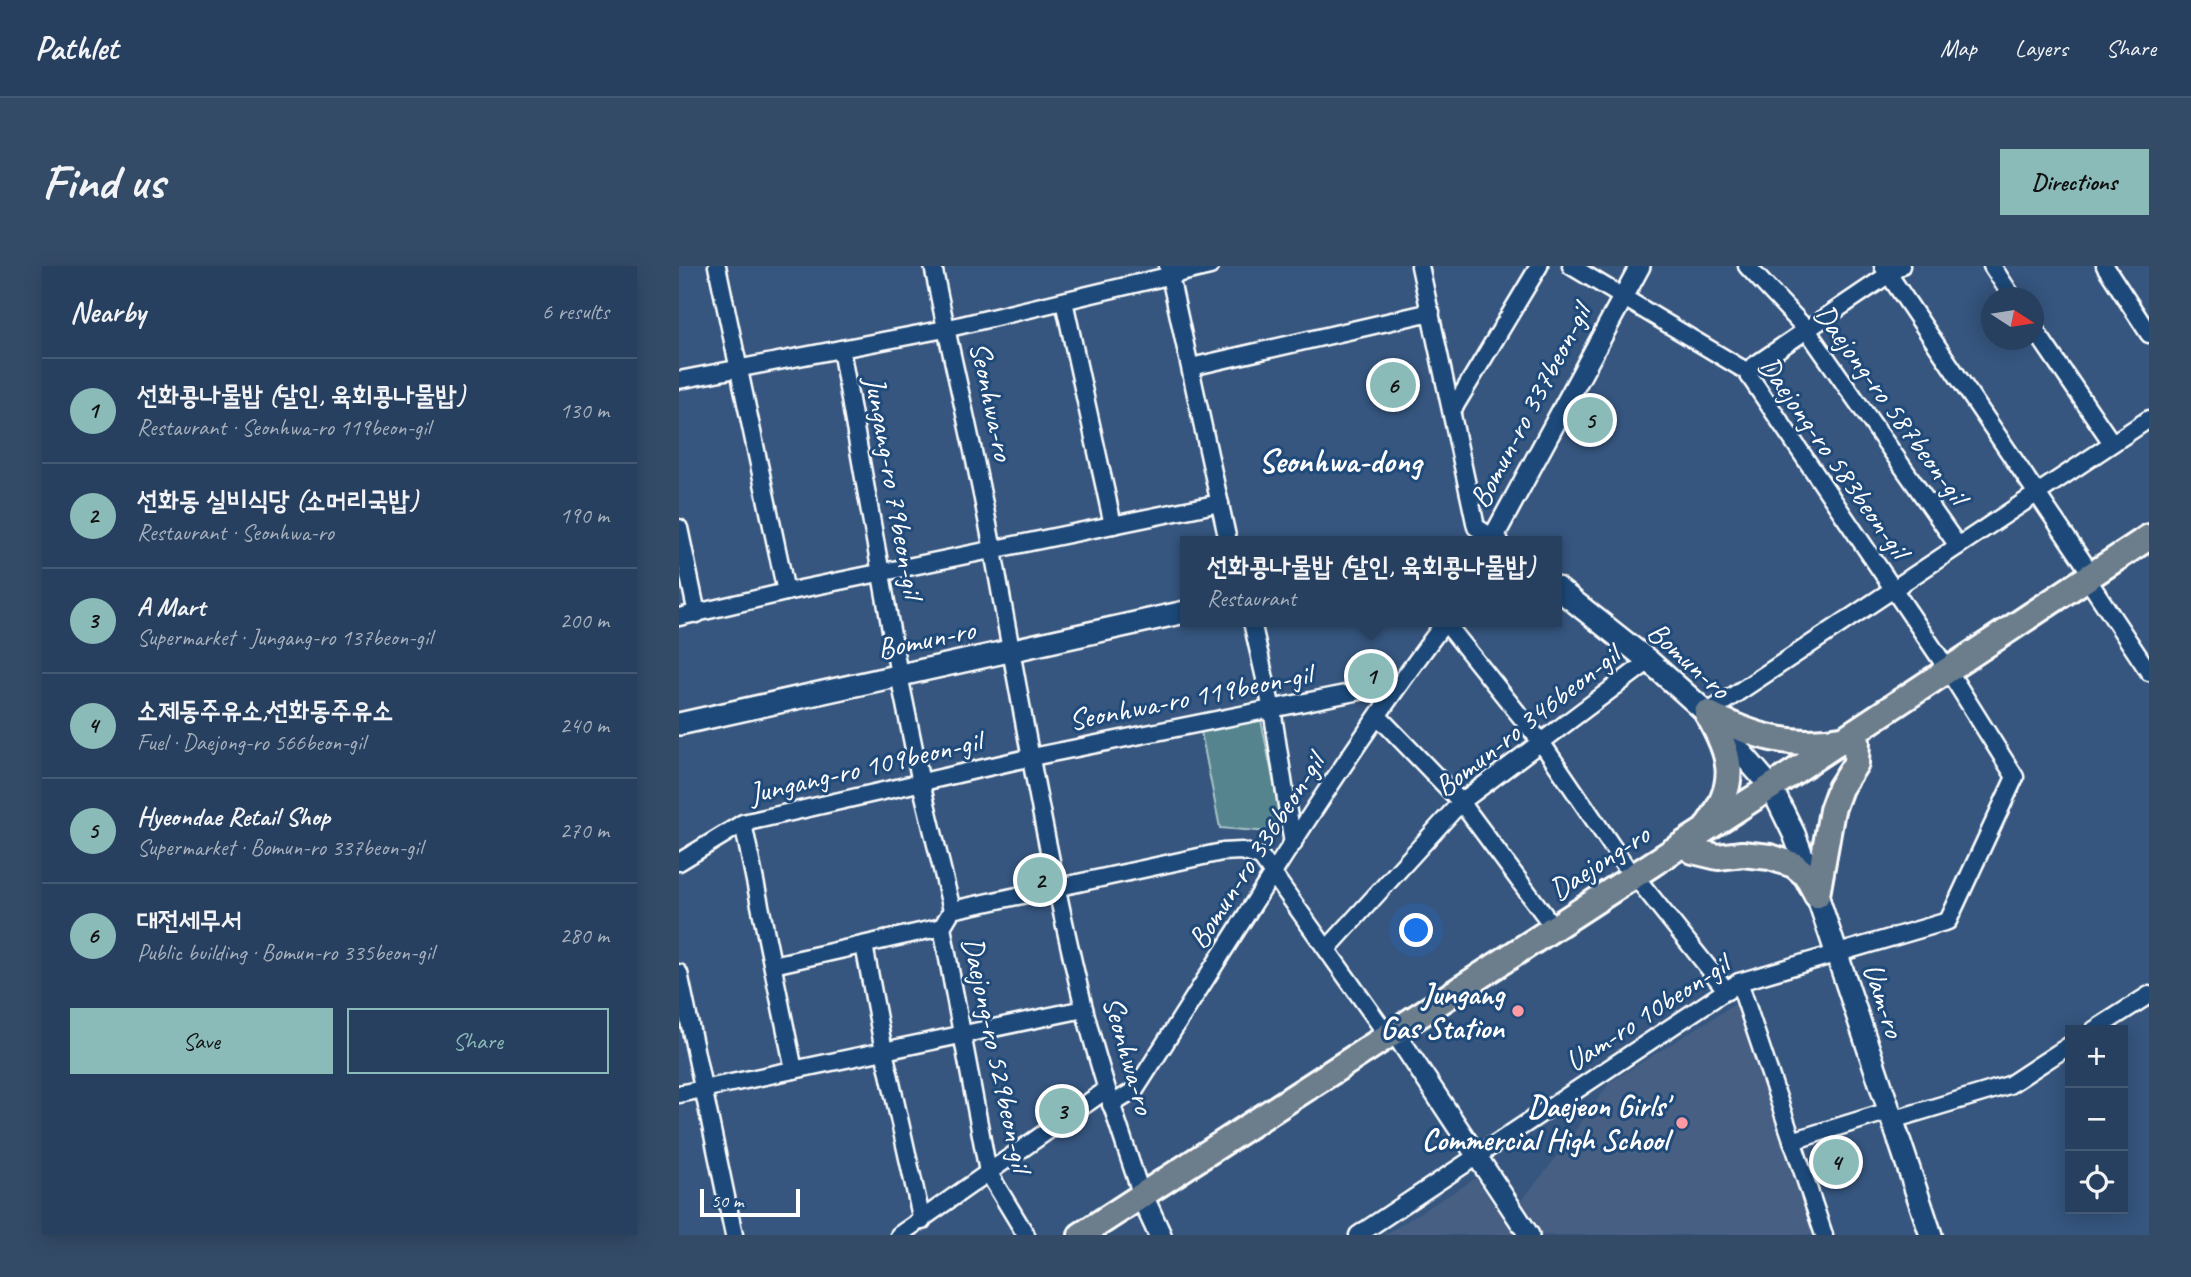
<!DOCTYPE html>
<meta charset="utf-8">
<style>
body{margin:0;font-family:Caveat,"Poor Story",sans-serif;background:#344b68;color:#f1f3f6}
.controls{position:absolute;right:21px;bottom:21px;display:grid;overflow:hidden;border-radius:0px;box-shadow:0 4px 18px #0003}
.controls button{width:63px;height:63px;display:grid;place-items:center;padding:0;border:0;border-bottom:2px solid #445974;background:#28405f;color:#f1f3f6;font:35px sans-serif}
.compass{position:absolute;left:1302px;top:21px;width:63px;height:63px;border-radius:50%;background:#28405f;box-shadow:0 4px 18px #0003;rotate:102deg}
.scale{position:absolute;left:21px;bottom:18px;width:100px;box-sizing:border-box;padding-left:7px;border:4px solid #fff;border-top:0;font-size:19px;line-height:24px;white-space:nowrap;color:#fff;-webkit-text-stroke:5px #1f4a7a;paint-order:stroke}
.you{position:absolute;left:738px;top:665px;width:24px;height:24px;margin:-18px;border:5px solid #fff;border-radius:50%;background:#1a73e8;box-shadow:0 0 0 10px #1a73e833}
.badge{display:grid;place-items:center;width:46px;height:46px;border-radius:50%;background:#8bbbb9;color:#111;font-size:23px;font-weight:700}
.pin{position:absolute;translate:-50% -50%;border:4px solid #fff;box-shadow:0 2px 7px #0006}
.popup{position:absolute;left:501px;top:270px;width:382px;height:91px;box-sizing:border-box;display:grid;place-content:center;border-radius:0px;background:#28405f;filter:drop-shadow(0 2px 5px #0005);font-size:23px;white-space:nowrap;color:#a5afbd}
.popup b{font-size:26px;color:#f1f3f6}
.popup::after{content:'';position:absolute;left:50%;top:100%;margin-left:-14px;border:14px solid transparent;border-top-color:#28405f}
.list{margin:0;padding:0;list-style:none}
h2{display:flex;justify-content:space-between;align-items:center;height:91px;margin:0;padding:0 28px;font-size:30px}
h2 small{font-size:23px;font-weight:400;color:#a5afbd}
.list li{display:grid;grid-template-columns:46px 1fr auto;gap:21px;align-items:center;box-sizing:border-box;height:105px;padding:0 28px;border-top:2px solid #445974}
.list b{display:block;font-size:26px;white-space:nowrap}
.list p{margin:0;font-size:23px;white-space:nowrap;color:#a5afbd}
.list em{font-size:23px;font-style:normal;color:#a5afbd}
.actions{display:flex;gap:14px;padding:21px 28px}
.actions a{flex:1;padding:16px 0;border:2px solid #8bbbb9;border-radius:0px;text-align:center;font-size:24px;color:#8bbbb9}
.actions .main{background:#8bbbb9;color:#111}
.icon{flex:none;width:38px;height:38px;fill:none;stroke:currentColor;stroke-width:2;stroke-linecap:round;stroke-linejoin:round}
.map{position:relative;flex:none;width:1470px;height:969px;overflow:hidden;border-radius:0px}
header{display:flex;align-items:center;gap:42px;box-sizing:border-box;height:98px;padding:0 35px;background:#28405f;border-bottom:2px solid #445974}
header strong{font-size:33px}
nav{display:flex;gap:38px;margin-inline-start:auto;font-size:24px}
.intro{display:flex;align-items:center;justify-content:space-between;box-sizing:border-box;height:168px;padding:0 42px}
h1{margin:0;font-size:49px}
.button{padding:18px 32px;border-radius:0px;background:#8bbbb9;color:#111;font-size:24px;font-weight:700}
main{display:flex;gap:42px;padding:0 42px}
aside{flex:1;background:#28405f;border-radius:0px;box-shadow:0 4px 18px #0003}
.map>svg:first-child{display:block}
.built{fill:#465f83}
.green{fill:#54848e;stroke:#aac2c6;stroke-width:2}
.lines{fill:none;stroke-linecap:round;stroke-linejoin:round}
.minor-casing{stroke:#fff;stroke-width:21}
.tertiary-casing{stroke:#fff;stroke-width:24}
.secondary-casing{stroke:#fff;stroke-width:26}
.primary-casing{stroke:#fff;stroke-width:30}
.minor{stroke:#1f4a7a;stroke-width:16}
.tertiary{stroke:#1f4a7a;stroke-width:19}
.secondary{stroke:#1f4a7a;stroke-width:21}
.primary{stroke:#6c7d8c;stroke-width:24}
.poi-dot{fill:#ff9aa2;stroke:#1f4a7a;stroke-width:2.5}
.labels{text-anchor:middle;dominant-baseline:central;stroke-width:6;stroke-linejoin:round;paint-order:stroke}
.street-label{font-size:30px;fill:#fff;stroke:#1f4a7a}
.poi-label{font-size:30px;font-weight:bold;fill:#fff;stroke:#1f4a7a;text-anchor:end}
.quarter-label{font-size:33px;font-weight:bold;fill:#fff;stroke:#1f4a7a}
</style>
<header>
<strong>Pathlet</strong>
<nav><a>Map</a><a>Layers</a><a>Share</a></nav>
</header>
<div class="intro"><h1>Find us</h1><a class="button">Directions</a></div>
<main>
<aside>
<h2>Nearby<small>6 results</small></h2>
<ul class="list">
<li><span class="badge">1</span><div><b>선화콩나물밥 (달인, 육회콩나물밥)</b><p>Restaurant · Seonhwa-ro 119beon-gil</p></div><em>130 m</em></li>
<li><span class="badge">2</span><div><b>선화동 실비식당 (소머리국밥)</b><p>Restaurant · Seonhwa-ro</p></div><em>190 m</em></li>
<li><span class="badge">3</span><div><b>A Mart</b><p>Supermarket · Jungang-ro 137beon-gil</p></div><em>200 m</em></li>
<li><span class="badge">4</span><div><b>소제동주유소;선화동주유소</b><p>Fuel · Daejong-ro 566beon-gil</p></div><em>240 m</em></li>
<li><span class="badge">5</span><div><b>Hyeondae Retail Shop</b><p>Supermarket · Bomun-ro 337beon-gil</p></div><em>270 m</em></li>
<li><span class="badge">6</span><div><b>대전세무서</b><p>Public building · Bomun-ro 335beon-gil</p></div><em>280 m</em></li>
</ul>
<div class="actions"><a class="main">Save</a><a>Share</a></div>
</aside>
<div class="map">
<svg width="1470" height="969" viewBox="0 0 1470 969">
<rect width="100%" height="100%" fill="#36567f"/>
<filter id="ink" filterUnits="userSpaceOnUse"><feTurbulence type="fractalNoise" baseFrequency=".0143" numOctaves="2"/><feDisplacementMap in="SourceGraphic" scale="14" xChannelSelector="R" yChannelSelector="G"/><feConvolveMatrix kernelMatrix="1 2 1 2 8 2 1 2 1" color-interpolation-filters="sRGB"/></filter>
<g filter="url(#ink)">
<g class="built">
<path d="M1066,732L1137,969H861L840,938L873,897L931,816Z"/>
<path d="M797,912L835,969H705Z"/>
</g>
<path class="green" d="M582,454L605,567L541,562L522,466Z"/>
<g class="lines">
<g class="minor-casing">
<g id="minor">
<path d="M38,0L107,326"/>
<path d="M254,0C273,95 297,190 314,285C342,438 368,592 405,742C421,806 442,868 463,930"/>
<path d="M741,0L797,261L814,272L813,275"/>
<path d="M892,0L1067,105L1269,404"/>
<path d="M1068,0L1128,64L1279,280"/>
<path d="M1204,0L1413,309V320L1470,406"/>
<path d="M1313,0L1334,32"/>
<path d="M1426,0L1470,68"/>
<path d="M489,1L549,275"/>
<path d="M385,35L434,259"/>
<path d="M1354,61L1433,177"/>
<path d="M162,83L220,409L242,517L273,644L263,661L309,906L347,969"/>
<path d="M512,101L752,46"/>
<path d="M1067,105L1222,0"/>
<path d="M0,114L266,63L531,0"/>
<path d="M773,145L860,0"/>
<path d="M0,262L18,348"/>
<path d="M0,351L107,326L541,237"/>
<path d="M573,356L593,443L614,578"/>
<path d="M766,356L862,476L954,611"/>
<path d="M1028,447L1470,153"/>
<path d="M699,450L782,536L875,662"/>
<path d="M64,557L115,804"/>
<path d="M0,596L64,557L353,491L721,417"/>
<path d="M963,619L1048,725"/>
<path d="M273,644L543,586L563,585L582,591L709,770"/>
<path d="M185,679L205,785L243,955"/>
<path d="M648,683L782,536L970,395"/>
<path d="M94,699L263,661"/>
<path d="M0,707L55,969"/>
<path d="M1060,716L1145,969"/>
<path d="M1415,764L1470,729"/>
<path d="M0,828L405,743"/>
<path d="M432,839L456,824C557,667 654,505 766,356"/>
<path d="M1213,854L1330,819L1391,779"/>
<path d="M1113,875L1210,845"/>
<path d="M220,969L427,824"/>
<path d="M679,969L1060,716L1269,655L1336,511L1274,412"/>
</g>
</g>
<g class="tertiary-casing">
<g id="tertiary">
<path d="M814,272L961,0"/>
<path d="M723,777L850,969"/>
</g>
</g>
<g class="secondary-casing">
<g id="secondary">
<path d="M807,275L814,272L818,275"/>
<path d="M878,322L970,395L1028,447L1092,521L1115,568L1138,629L1252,969"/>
<path d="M0,458L506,346"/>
<path d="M463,930L481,969"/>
</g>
</g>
<g class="primary-casing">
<g id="primary">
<path d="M1028,447C1073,470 1110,482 1162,473"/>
<path d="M1028,447C1053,490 1060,516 1029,559"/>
<path d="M1014,585L1039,591L1063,588L1091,591L1115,599L1127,609L1138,629"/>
<path d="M1138,629L1153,544L1161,522L1177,497L1178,475"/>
<path d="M402,969L1092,521L1470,271"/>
</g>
</g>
<use href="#minor" class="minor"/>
<use href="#tertiary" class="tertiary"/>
<use href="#secondary" class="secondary"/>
<use href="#primary" class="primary"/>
</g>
</g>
<g class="poi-dot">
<circle cx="839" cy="745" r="7"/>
<circle cx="1003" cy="857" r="7"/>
</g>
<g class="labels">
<g class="street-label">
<text transform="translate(313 135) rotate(78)">Seonhwa-ro</text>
<text transform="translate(1212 138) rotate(54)">Daejong-ro 587beon-gil</text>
<text transform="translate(851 140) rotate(-62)">Bomun-ro 337beon-gil</text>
<text transform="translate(1155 191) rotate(55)">Daejong-ro 583beon-gil</text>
<text transform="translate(215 221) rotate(80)">Jungang-ro 79beon-gil</text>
<text transform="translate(247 373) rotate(-12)">Bomun-ro</text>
<text transform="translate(1010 394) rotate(42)">Bomun-ro</text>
<text transform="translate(511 431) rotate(-11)">Seonhwa-ro 119beon-gil</text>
<text transform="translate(848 455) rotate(-38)">Bomun-ro 346beon-gil</text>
<text transform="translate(186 501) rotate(-13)">Jungang-ro 109beon-gil</text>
<text transform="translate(577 585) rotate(-57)">Bomun-ro 336beon-gil</text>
<text transform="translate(920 596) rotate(-33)">Daejong-ro</text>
<text transform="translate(1205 734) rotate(72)">Uam-ro</text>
<text transform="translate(968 747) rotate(-33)">Uam-ro 10beon-gil</text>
<text transform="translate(318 788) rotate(78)">Daejong-ro 529beon-gil</text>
<text transform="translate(450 789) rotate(74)">Seonhwa-ro</text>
</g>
<g class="poi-label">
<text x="825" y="728">Jungang<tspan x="825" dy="34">Gas Station</tspan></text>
<text x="989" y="840">Daejeon Girls'<tspan x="989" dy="34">Commercial High School</tspan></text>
</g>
<g class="quarter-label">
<text x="661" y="195">Seonhwa-dong</text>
</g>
</g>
</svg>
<div class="controls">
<button>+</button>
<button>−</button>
<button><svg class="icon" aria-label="locate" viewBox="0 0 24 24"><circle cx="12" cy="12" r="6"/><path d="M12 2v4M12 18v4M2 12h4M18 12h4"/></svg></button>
</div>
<svg class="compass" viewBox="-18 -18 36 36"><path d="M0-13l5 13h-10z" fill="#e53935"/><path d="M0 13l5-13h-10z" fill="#a5afbd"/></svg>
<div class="scale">50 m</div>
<div class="you"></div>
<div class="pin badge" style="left:692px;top:410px">1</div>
<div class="popup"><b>선화콩나물밥 (달인, 육회콩나물밥)</b>Restaurant</div>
<div class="pin badge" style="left:361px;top:614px">2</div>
<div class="pin badge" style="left:383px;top:845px">3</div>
<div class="pin badge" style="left:1157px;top:896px">4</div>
<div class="pin badge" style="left:911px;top:154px">5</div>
<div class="pin badge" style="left:714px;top:119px">6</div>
</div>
</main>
